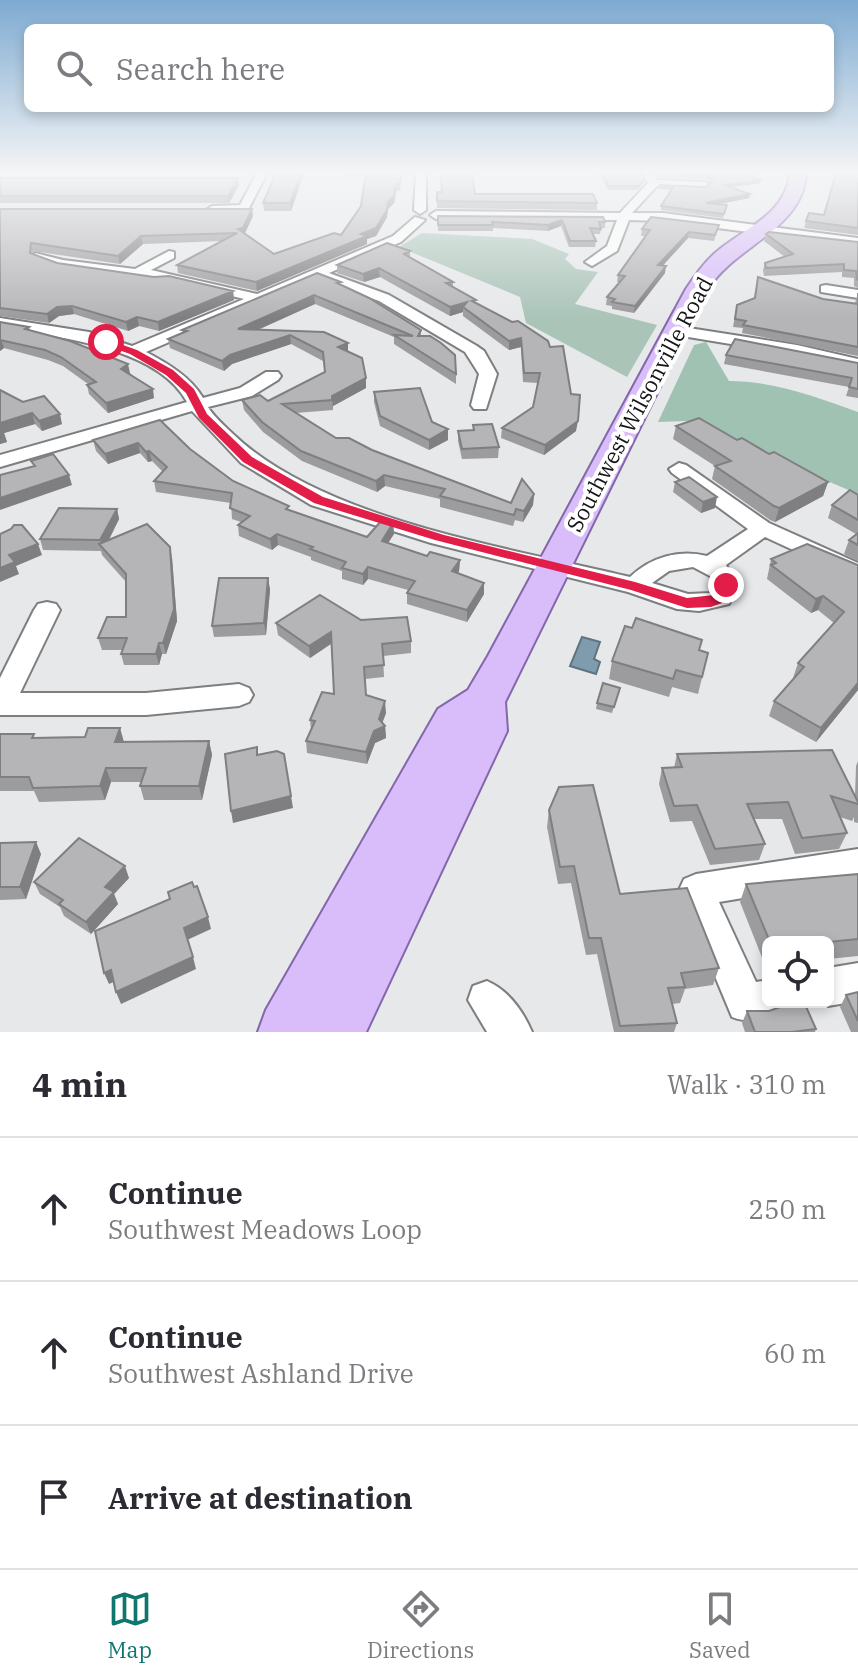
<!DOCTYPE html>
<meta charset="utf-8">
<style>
body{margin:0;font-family:"IBM Plex Serif",serif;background:#f2f2f3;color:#2b2b33}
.controls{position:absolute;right:24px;bottom:24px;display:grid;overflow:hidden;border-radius:12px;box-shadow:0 4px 12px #0003}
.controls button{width:72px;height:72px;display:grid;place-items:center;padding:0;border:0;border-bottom:2px solid #e1e1e2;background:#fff;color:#2b2b33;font:40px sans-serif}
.stop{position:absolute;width:24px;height:24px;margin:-18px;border:6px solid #e11d48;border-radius:50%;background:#fff}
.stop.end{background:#e11d48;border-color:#fff;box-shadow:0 2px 8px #0008}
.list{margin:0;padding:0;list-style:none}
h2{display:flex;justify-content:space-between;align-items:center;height:104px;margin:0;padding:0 32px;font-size:34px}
h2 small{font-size:26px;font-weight:400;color:#7c7c81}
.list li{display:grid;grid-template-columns:52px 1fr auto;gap:24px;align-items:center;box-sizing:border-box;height:144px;padding:0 32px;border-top:2px solid #e1e1e2}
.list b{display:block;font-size:30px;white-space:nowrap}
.list p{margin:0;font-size:26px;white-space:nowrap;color:#7c7c81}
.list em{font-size:26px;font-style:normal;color:#7c7c81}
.icon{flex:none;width:44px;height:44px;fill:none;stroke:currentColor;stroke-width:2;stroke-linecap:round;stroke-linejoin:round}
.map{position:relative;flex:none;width:858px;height:1032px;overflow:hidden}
.search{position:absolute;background:#fff;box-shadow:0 4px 12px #0003;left:24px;right:24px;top:24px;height:88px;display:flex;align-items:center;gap:20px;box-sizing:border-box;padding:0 28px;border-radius:12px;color:#7c7c81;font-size:30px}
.sheet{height:536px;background:#fff}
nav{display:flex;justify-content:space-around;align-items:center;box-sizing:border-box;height:112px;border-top:2px solid #e1e1e2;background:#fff;font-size:22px;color:#7c7c81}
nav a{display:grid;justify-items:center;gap:4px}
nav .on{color:#0f766e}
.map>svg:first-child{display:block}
.green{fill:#aac4b8}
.forest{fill:#a0c2b2}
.water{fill:#7f9caf;stroke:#5f7481;stroke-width:2}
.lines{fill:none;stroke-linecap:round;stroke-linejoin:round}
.street-casing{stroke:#7d7e80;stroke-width:4}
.primary-casing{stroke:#8466aa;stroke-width:4}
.street{fill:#fff;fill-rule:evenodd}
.primary{fill:#d9bdfb;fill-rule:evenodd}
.wall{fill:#9c9b9d}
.shaded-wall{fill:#7f7e80}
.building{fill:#b5b4b7;stroke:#7f7e80;stroke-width:2}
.route{fill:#e11d48}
.labels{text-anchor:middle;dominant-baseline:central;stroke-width:8;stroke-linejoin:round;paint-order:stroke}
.street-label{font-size:22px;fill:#141516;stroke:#fff}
</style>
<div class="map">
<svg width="858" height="1032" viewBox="0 0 858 1032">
<rect width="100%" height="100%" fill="#e6e8ea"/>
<path class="green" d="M422,233L532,239L569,254L565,259L576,269L598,272L575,304L657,325L627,377L526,323L520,297L399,247Z"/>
<path class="forest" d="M706,342L729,381C774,381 816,397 858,412V494L686,421L658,422L694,345Z"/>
<path class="water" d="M582,637L600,642L594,659L600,662L596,674L570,666Z"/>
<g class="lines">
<g class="street-casing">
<g id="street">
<path d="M257,173H267L248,210L208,212L206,210L212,206L240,205Z"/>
<path d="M416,173H426V210L420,214L414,210Z"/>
<path d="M642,173H653L657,180L705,182L710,185L705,188L657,186L632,213H663L858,238V246L663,221L629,220L617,251L592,266L585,262L607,246L617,220L436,219L430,215L436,211L620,213L648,183Z"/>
<path d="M847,173H857L858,183Z"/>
<path d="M415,217L425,220L401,242L329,273L389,295L477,346L484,351L497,374L486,409H474L471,405L479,374L465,352L379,301L318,278L146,352C167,363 191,377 203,398L240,388L266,372H278L281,376L278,380L252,396L208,407C214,417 224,425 233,434C323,520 510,548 630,577C651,557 679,549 707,556L748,529L672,473L669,469L679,463L686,465L769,523L858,563V580L765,537L726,565L738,585L729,604L699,611L677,609L628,592L431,543L311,505L241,463L192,411L0,467V455L187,402C158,347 55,336 0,328V318L89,332L132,346L244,299L171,281L60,268L35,259V253L63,260L135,269L169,251L174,252V258L151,270L257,294L393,236ZM693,567L710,576L714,585L710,593L688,594L652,583L669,571Z"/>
<path d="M826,285L858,290V298L821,292V286Z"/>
<path d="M676,326L797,345L858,359V369L797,355L670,334L668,331Z"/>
<path d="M47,602L56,604L60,610L20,693H146L239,684L249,688L253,695L249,702L239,706L146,715H0V678L34,610L38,604Z"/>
<path d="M858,849V879L719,902L756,982L768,980V1002H786L782,1013C764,1020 750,1024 732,1017L679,890L684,879L696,874Z"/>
<path d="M858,963V1001L828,1006L818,1002H828V968Z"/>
<path d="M487,981C508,990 523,1011 532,1032H487L468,1000L473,986Z"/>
</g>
</g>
<g class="primary-casing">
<path id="primary" d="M790,173H806C803,230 735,245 708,289L505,702L507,731L366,1032H258L266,1010L438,709L468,690L488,656L686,289C694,277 703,264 714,254C743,228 785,217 790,173Z"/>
</g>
<use href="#street" class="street"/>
<use href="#primary" class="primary"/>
</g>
<g class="wall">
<path d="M304,173L291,211H264L263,203Z"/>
<path d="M344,173H401L400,191H397L394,203L388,209L387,217L376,236L367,239V244L257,291L178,273L177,265L222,241L143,244L120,264L33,251V254L57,263L233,291L234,300L159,331L139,326L128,331L74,314L59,316L49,323L0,316V209L253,216L245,233L274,254L341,235L361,206L366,176H344Z"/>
<path d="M599,173H643L645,179L644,183L638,190H608Z"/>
<path d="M656,173H745L761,180L760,183L731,187L750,194L749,198L718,204L727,205L723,218L661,210V206L672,190L658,189L659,185L706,187L711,183L705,179L659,177Z"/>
<path d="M0,178L239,185L229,203H0Z"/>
<path d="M858,179V235L804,228L806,221L824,215Z"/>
<path d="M437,192L475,194L597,203V210L437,208Z"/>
<path d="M438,216L605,222V228H601L600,234H593L596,241L595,247H569L561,226L548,231L493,228V231H438Z"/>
<path d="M719,225L714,241L688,238L662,266L665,273L634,313L612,309V306L606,305L607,297L620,282H617L618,275L645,236H641L642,229Z"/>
<path d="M766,234L858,242V288L854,286V278L842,277V272L764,276L763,270L765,263L785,257L764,241Z"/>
<path d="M410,251V257L453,282V287L476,303L512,322L576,431L544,455L501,438L502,428L533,407L538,383L523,382L521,347L509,350L463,316V312L450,316L380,277L364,282L337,273V265Z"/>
<path d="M758,277L823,299L855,303L858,293V356L742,333L743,328L733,327L737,305L754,298Z"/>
<path d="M342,286L421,330V336L456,374V384L394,344V337L315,304L258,330L324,332L348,352L366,378V388L333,406V410L296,413L336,438L372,450L511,503L534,494L533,505L523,522L515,520L513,526L440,507V499L385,486L377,492L302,461L263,432L244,410L242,400L268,401L325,373L323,361L291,344L232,364L224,371L170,348L168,339L183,333L182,330Z"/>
<path d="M0,322L29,327L30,330L130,373L154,398L108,413L89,394L87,385L88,384L63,366L48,360L4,348L0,351Z"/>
<path d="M726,355L858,363V398L846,396L849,387L724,364Z"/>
<path d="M0,390L62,424L42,431L35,424L4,433L7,442L0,444Z"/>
<path d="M374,392L448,429V440L429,450L380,426L374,402Z"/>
<path d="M160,420L190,449L233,481L290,511L367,537L393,523L394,534L388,543L427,556L460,560L459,571L458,574L484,594L467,622L407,604V593L408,590L368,579L363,585L342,579V571L311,560V557L278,545L272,550L239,536L238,525L241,522L232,519L231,503L156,492L154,481L163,472L152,461L148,462L140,453L108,464L96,451L93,440Z"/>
<path d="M473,425L499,447L498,458L462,459L458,441V431L473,430Z"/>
<path d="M676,426L737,440L769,454L828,482L823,496L775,522L770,520L712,479L715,466L673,439Z"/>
<path d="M675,482L715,508L701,513L673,492Z"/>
<path d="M858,495V561L844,554L849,540L856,534L828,518L832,505Z"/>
<path d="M117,509L119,519L109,540L172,558L177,621L166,654H162L159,665H124L121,654L122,650H102L98,638L126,617V582L102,555L101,551L43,550L40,539Z"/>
<path d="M771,559L858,565V690L816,742L769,716L774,701L794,678H793L798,663L834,623L818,610L811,613L767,579Z"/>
<path d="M268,578L270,590L266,635L214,637L212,626Z"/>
<path d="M361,620L411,641V653L383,656L384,677L365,679L366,695L386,713L382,723L385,726L386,738L375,743L367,764L307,753L306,741L311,730L310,720L334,694L331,644L310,658L278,635L276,623Z"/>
<path d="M699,650L708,653L698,694L672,687L669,697L609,679L612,661Z"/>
<path d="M620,688L612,713L596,709L597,703Z"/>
<path d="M0,734L35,738L124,742L209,741L212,755L202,800H144L140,786L142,782H111L105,800L39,802L34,791H0Z"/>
<path d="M677,754L855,796L856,766L858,761V823L854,822V817L852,821L840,817L847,833L839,849L795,854L782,819H754L765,844L759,860L710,865L692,821L670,822L659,784L662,768H674Z"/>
<path d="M549,810L620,894L719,968L713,985L685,989L680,1003L672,1004L677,1023L674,1032H614L597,954L586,955L571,883L558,884L547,827Z"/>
<path d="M0,843L41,854L26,899L0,900Z"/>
<path d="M858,874V956L828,959V942H768V965H765L740,902L746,884Z"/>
<path d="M129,878L114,894L118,904L91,934L64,916L60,907L40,894L34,882Z"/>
<path d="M858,992V1032H851L840,1007L846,995Z"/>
<path d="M747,1011L816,1029L815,1032H745L742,1023Z"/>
</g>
<g class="shaded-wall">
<path d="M301,173H304L291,211L290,203Z"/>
<path d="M238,178L239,185L229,203L228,196Z"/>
<path d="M761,180L760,183L723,188L724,185Z"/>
<path d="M396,184L394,203L388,209L387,217L376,236L367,239V244L257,291L256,282L361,234L388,202Z"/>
<path d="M750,194L749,198L705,207L706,203Z"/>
<path d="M252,209L253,216L244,235L238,229Z"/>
<path d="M562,220L561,226L548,231V225Z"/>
<path d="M689,232L688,238L657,272L658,265Z"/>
<path d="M141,236L143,244L120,264L118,256Z"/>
<path d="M666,266L665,273L634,313L635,306Z"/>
<path d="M379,268L380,277L364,282L363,274Z"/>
<path d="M233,291L234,300L159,331L158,322Z"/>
<path d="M314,295L315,304L239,338L238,329Z"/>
<path d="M467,302L463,307V312L450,316V307Z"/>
<path d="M72,306L74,314L59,316L49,323L47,314L57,307Z"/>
<path d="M137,317L139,326L128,331L126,322Z"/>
<path d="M290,335L291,344L232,364L224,371L222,361L230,355Z"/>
<path d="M521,338V347L509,350V341Z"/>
<path d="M1,339L4,348L0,351V340Z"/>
<path d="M348,343V353L338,347Z"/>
<path d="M128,364L130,373L123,378L121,369Z"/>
<path d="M366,378V388L333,406V410L332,396Z"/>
<path d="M153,389L154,398L108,413L106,403Z"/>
<path d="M32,413L35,424L4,433L7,442L0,444V423Z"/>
<path d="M60,414L62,424L42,431L39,421Z"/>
<path d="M578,421L576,431L544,455L545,445Z"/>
<path d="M448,429V440L429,450V440Z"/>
<path d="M138,443L140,453L108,464L105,454Z"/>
<path d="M149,451L152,461L148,462L146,452Z"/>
<path d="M69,475L72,485L0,510V498Z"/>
<path d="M384,475L385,486L377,492L376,481Z"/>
<path d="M828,482L823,496L775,522L779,508Z"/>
<path d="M534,494L533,505L523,522L524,511Z"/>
<path d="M717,497L715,508L701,513L703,502Z"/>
<path d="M117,509L119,519L104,549L100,540Z"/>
<path d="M393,523L394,534L382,552V541Z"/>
<path d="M277,534L278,545L272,550L270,539Z"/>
<path d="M38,544L42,555L16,566L19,574L0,582V568L9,555Z"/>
<path d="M170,547L172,558L177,621L166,654L163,643Z"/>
<path d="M460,560L459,571L452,583V571Z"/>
<path d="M368,567V579L363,585V574Z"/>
<path d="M268,578L270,590L266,635L264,623Z"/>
<path d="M484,583V594L467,622V610Z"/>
<path d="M823,596L818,610L811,613L816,599Z"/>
<path d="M331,632L332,643L310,658L309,646Z"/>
<path d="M159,643L162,654L159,665L156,654Z"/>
<path d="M858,683V690L816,742L821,728Z"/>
<path d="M385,701L386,713L380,729L385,726L386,738L375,743L367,764L366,752Z"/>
<path d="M120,728L124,742H115Z"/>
<path d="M209,741L212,755L202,800L199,786Z"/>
<path d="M106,768L111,782L105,800L100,786Z"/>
<path d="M291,796L293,808L233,823L231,811Z"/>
<path d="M36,842L41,854L26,899L20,887Z"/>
<path d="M125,866L129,878L114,894L118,904L91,934L86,922L105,887Z"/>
<path d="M208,917L211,929L187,940L184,928Z"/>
<path d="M193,957L196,969L121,1004L116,992Z"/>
<path d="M111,970L116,981L109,984L104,973Z"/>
</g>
<g class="building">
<path d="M276,173H301L290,203H263Z"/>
<path d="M366,173H401L400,184H396L394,196L388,202L387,210L376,228L361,234L367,236L256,282L177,265L237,233L141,236L118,256L31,243L30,253L57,263L154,277L169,276L233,291L158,322L137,317L126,322L72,306L57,307L47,314L0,308V209H252L243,228L238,229L274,254L334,233L341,235L361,206Z"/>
<path d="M441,173H472L475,194H593L597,203L437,201V192H442Z"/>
<path d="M602,173H643L645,179L638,186H609Z"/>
<path d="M659,173H745L761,180L724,185L750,194L706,203L727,205L724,214L661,206L674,186L659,185L706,187L713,180L706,175Z"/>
<path d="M836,173H851L858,179V228L806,221L809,213L824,215Z"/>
<path d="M0,178H238L228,196H0Z"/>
<path d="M438,216L603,217L605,222H599L601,229L590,228L596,241H570L562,220L548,225L492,222L493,225H438Z"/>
<path d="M651,217L719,225L715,235L689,232L658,265L666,266L635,306L612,302L615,299L607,297L625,276L618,275L650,230L642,229Z"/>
<path d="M769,232L858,242V280L857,279L856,271L844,270V264L766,268L765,263L793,254L766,234Z"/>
<path d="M387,243L410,251L404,254L453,282L446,283L476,300L472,301L512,322L518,321L548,341L550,347L563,346L571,394L580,395L578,421L545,445L502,428L533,407L540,373H524L521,338L509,341L463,307L467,302L450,307L379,268L363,274L337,265Z"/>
<path d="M317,273L341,282L337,283L369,298L421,330L418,336H430L441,343L455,355L456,374L394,335L413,336L314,295L238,329L324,332L348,343L338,347L362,358L366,378L332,396V400L282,404L336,438H349L372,450L511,503L522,479L534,494L524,511L516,509L514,515L440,496L445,489L384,475L376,481L301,451L262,422L242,400L260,395L268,401L325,372L323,352L290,335L230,355L222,361L168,339L187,331L182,330Z"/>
<path d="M758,277L823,299L858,304V293V347L743,325L746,321L735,319L737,305L755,298Z"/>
<path d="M0,322L29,327L25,329L70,341L128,364L121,369L153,389L106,403L87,385L96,382L61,357L45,350L0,340Z"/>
<path d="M735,339L858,363V389L849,387L852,378L726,355Z"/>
<path d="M420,388L432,422L448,429L429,440L380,416L374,392Z"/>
<path d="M0,390L23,402L44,396L60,414L39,421L32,413L0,423Z"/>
<path d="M699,418L737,440L742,438L769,454L774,452L828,482L779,508L774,506L715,466L731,461L676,426Z"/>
<path d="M160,420L190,449L233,481L289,506L286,509L367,537L382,520L393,523L382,541L427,556L430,552L460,560L452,571L484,583L467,610L407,593L415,581L368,567L363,574L342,568L346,562L310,549L313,547L277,534L270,539L238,525L250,516L230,508L232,493L154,481L167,467L149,451L146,452L138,443L105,454L93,440Z"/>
<path d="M492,424L499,447L462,449L458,431L474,430L473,425Z"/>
<path d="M53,454L69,475L0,498V475L35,466L31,461Z"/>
<path d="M689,477L717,497L703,502L675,482Z"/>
<path d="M850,490L858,495V520L832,505Z"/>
<path d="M59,508L117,509L100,540L40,539Z"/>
<path d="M147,524L170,547L174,609L163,643H159L156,654H121L127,638H98L107,617H126V574L99,544Z"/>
<path d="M14,525H22L38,544L9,555L15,562L0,568V534L11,529Z"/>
<path d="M858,533V545L849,540Z"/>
<path d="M807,544L858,565V683L821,728L774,701L804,667L798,663L844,612L823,596L816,599L771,565L776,563L771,559Z"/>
<path d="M219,578H268L264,623L212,626Z"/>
<path d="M320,595L361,620L407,617L411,641L382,644L384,665L364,667L366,695L385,701L379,719L385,726L374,731L366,752L306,741L315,721L310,720L322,692L334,694L331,632L309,646L276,623Z"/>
<path d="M636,618L702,640L699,650L708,653L702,677L676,670L673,679L612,661L625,626L632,628Z"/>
<path d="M603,683L620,688L614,707L597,703Z"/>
<path d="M88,728H120L115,742L209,741L199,786H140L146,768H106L100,786L33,788L29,777H0V734H34L32,738L85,737Z"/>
<path d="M257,747V755L277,751L284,754L291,796L231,811L225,754Z"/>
<path d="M832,750L858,802V804L831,796L847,833L802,838L788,802L747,804L765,844L715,849L697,805L674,806L662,768L682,767L677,754Z"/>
<path d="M593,785L620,894L687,888L719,968L681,973L685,987L668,988L677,1023L620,1026L601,938H589L574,866L560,867L549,810L559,787Z"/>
<path d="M79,838L125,866L105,887L114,892L86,922L59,904L63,900L34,882Z"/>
<path d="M36,842L20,887H0V843Z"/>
<path d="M858,874V939L828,942H770L746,884Z"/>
<path d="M192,882L194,887L197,886L208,917L184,928L193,957L116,992L111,970L104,973L95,931L170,899L168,892Z"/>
<path d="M858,992V1021L846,995Z"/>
<path d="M790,1002H804L816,1029L792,1032H755L747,1011H769L789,1004Z"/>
</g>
<linearGradient id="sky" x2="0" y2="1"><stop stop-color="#7eaad1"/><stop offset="0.54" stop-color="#f4f5f6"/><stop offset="1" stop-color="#f4f5f6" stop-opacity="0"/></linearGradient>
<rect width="858" height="318" fill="url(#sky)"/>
<path class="route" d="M106,339L137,350L173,370L194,389L207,414L252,457L323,497L444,535L635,582L687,598L714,595L721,582L726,581L733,585L725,602L711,607L687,608L631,590L435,540L314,503L243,462L199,418L186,393L166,375L130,354L102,344Z"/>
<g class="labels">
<g class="street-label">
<text transform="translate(639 404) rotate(-62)">Southwest Wilsonville Road</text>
</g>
</g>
</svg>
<div class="controls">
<button><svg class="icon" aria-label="locate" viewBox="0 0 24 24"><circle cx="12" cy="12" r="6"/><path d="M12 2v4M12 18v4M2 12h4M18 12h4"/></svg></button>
</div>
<div class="stop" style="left:106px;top:342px"></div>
<div class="stop end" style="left:726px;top:585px"></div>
<div class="search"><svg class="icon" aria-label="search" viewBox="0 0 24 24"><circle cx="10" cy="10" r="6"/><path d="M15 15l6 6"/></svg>Search here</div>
</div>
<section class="sheet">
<h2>4 min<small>Walk · 310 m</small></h2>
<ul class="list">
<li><svg class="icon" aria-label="ahead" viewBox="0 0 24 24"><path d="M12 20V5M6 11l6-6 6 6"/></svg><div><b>Continue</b><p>Southwest Meadows Loop</p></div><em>250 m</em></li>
<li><svg class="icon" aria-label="ahead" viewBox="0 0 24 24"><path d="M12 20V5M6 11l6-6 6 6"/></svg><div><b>Continue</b><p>Southwest Ashland Drive</p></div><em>60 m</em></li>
<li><svg class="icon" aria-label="arrive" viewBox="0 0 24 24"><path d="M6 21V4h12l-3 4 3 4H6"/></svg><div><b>Arrive at destination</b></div></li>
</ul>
</section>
<nav>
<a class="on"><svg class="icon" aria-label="map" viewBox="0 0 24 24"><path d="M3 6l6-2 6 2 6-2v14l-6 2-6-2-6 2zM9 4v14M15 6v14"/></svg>Map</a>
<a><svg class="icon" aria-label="directions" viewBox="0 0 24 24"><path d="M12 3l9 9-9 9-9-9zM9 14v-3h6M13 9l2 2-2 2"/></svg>Directions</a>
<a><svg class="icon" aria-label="saved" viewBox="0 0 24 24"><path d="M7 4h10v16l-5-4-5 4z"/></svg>Saved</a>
</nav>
